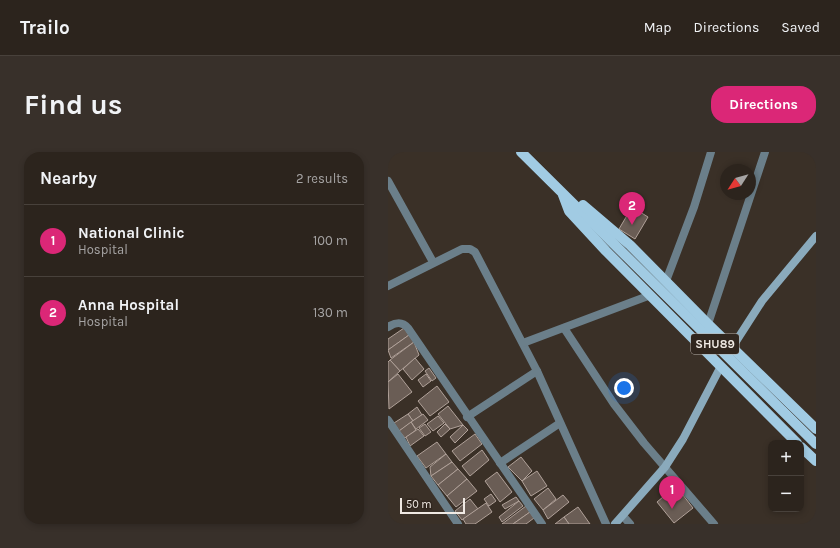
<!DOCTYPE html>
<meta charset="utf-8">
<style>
body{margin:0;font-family:Karla,sans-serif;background:#38302a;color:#f1f3f6}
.controls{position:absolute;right:12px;bottom:12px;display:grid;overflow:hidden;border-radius:8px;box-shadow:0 2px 6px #0003}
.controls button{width:36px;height:36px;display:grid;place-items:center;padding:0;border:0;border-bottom:1px solid #48413b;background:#2c241d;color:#f1f3f6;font:20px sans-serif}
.compass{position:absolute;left:332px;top:12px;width:36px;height:36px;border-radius:50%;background:#2c241d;box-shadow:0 2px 6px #0003;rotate:234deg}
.scale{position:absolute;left:12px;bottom:10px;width:65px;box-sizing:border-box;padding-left:4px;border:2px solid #f0eae4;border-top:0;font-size:11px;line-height:14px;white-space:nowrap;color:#f0eae4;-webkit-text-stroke:3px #30261e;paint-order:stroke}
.you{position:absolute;left:236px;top:236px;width:14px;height:14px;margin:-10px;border:3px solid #fff;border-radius:50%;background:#1a73e8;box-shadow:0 0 0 6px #1a73e833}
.badge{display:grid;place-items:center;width:26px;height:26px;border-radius:50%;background:#db2777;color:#fff;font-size:13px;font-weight:700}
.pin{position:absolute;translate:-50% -33px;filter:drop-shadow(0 1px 2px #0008)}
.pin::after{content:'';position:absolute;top:21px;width:14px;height:12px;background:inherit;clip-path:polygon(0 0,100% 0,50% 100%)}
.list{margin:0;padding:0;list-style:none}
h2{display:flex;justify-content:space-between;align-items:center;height:52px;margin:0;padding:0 16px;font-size:17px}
h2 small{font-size:13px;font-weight:400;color:#a6a4a4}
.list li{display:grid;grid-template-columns:26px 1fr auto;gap:12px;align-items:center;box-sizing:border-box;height:72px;padding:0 16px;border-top:1px solid #48413b}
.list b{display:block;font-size:15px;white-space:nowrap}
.list p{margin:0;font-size:13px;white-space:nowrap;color:#a6a4a4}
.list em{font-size:13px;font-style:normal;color:#a6a4a4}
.map{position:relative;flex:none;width:428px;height:372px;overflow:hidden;border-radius:16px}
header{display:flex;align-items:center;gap:24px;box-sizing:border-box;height:56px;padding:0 20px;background:#2c241d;border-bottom:1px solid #48413b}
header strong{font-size:19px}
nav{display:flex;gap:22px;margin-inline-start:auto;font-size:14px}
.intro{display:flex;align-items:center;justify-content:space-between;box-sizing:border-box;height:96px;padding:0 24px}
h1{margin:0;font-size:28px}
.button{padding:10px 18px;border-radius:16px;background:#db2777;color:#fff;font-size:14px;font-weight:700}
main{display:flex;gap:24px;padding:0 24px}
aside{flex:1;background:#2c241d;border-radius:16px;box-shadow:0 2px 6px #0003}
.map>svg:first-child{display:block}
.building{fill:#6a5d55;stroke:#b0a199}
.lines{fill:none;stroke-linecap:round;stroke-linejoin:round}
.street{stroke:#6b7f8a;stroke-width:8}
.secondary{stroke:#8aaabc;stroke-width:8}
.primary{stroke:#a1cbe3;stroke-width:10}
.labels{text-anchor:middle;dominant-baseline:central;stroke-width:3;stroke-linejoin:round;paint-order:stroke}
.shield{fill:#30261e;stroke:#b6afa9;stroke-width:1}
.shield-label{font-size:12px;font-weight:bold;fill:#f0eae4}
</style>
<header>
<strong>Trailo</strong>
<nav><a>Map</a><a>Directions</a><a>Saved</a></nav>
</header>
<div class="intro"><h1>Find us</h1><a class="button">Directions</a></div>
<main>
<aside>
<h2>Nearby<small>2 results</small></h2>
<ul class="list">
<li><span class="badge">1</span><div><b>National Clinic</b><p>Hospital</p></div><em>100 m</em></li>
<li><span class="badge">2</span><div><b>Anna Hospital</b><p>Hospital</p></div><em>130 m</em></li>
</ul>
</aside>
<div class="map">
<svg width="428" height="372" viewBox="0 0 428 372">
<rect width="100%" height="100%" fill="#3a3027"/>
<g class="building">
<path d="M244,55L260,65L247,87L231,77Z"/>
<path d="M16,176L21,183L0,198V187Z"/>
<path d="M21,183L26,190L3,206L0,198Z"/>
<path d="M26,190L31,203L12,219L2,208Z"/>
<path d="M27,206L36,217L24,228L15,217Z"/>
<path d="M2,208L12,219L0,230V210Z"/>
<path d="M41,216L48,226L44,229L37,219Z"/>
<path d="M10,222L24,240L1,257L0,230Z"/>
<path d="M38,222L43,229L35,235L30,228Z"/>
<path d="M49,234L61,250L42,264L30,249Z"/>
<path d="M60,254L75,273L62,277L50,262Z"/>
<path d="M29,255L34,263L25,269L20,262Z"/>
<path d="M20,262L25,269L11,279L6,271Z"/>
<path d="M35,262L40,268L28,277L23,270Z"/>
<path d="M50,264L56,271L45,279L39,272Z"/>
<path d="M23,270L28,278L17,286L11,279Z"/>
<path d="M37,272L43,280L37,284L31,276Z"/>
<path d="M57,272L62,277L53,285L49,280Z"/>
<path d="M75,273L80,278L67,291L62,285Z"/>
<path d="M30,277L36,284L22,294L18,285Z"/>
<path d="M87,282L94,292L72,309L64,299Z"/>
<path d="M49,290L58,302L38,316L29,304Z"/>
<path d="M94,298L101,308L82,324L74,314Z"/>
<path d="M58,302L64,310L43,324L42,315Z"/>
<path d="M133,305L144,319L134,329L120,315Z"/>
<path d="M64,310L70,317L50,333L43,324Z"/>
<path d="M70,317L79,327L59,344L50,333Z"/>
<path d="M149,319L159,334L143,344L134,329Z"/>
<path d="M109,320L124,340L112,350L97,329Z"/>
<path d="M79,327L89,339L68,355L59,344Z"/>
<path d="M288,334L305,356L286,371L269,350Z"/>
<path d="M160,336L168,347L155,358L146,347Z"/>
<path d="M103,342L108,349L101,354L96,347Z"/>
<path d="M175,343L181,350L160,367L155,358Z"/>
<path d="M128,345L131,349L117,357L114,353Z"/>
<path d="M82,347L90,357L74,368L67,359Z"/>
<path d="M131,349L135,354L114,370L111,365Z"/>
<path d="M98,351L104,360L87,372H78L75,367Z"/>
<path d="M138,354L142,360L125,372H114Z"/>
<path d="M190,355L202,372H181L176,365Z"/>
<path d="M142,360L146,366L138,372H125Z"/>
<path d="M176,365L181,372H167Z"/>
</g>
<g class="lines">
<g class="street">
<path d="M0,29L45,110"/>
<path d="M278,129L306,55L323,0"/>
<path d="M0,134L74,97H82L87,100L149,219L218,372"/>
<path d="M320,172L377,0"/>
<path d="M0,175C8,170 14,169 20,176L154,372"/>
<path d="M176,176L226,252L256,291L326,372"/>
<path d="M135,191L260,144"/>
<path d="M79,265L149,219"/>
<path d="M0,268L70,372"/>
<path d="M112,311L172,271"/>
<path d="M235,364L242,372"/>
</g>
<g class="secondary">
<path d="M345,194L374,149L428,84"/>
<path d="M227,372L277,315L295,287L332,216"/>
</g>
<g class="primary">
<path d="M133,0L428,292"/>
<path d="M175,43L181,59L218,99L409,291"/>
<path d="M195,53L242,93L320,172L428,277"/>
<path d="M413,295L428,309"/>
</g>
</g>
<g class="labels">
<rect class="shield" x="303" y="182" width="48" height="20" rx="3"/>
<g class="shield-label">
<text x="327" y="192">SHU89</text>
</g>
</g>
</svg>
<div class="controls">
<button>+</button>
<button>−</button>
</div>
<svg class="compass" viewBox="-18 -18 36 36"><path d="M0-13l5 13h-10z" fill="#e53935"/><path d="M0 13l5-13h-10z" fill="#a6a4a4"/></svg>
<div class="scale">50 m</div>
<div class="you"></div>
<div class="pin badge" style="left:284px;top:357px">1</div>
<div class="pin badge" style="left:244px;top:73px">2</div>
</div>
</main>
